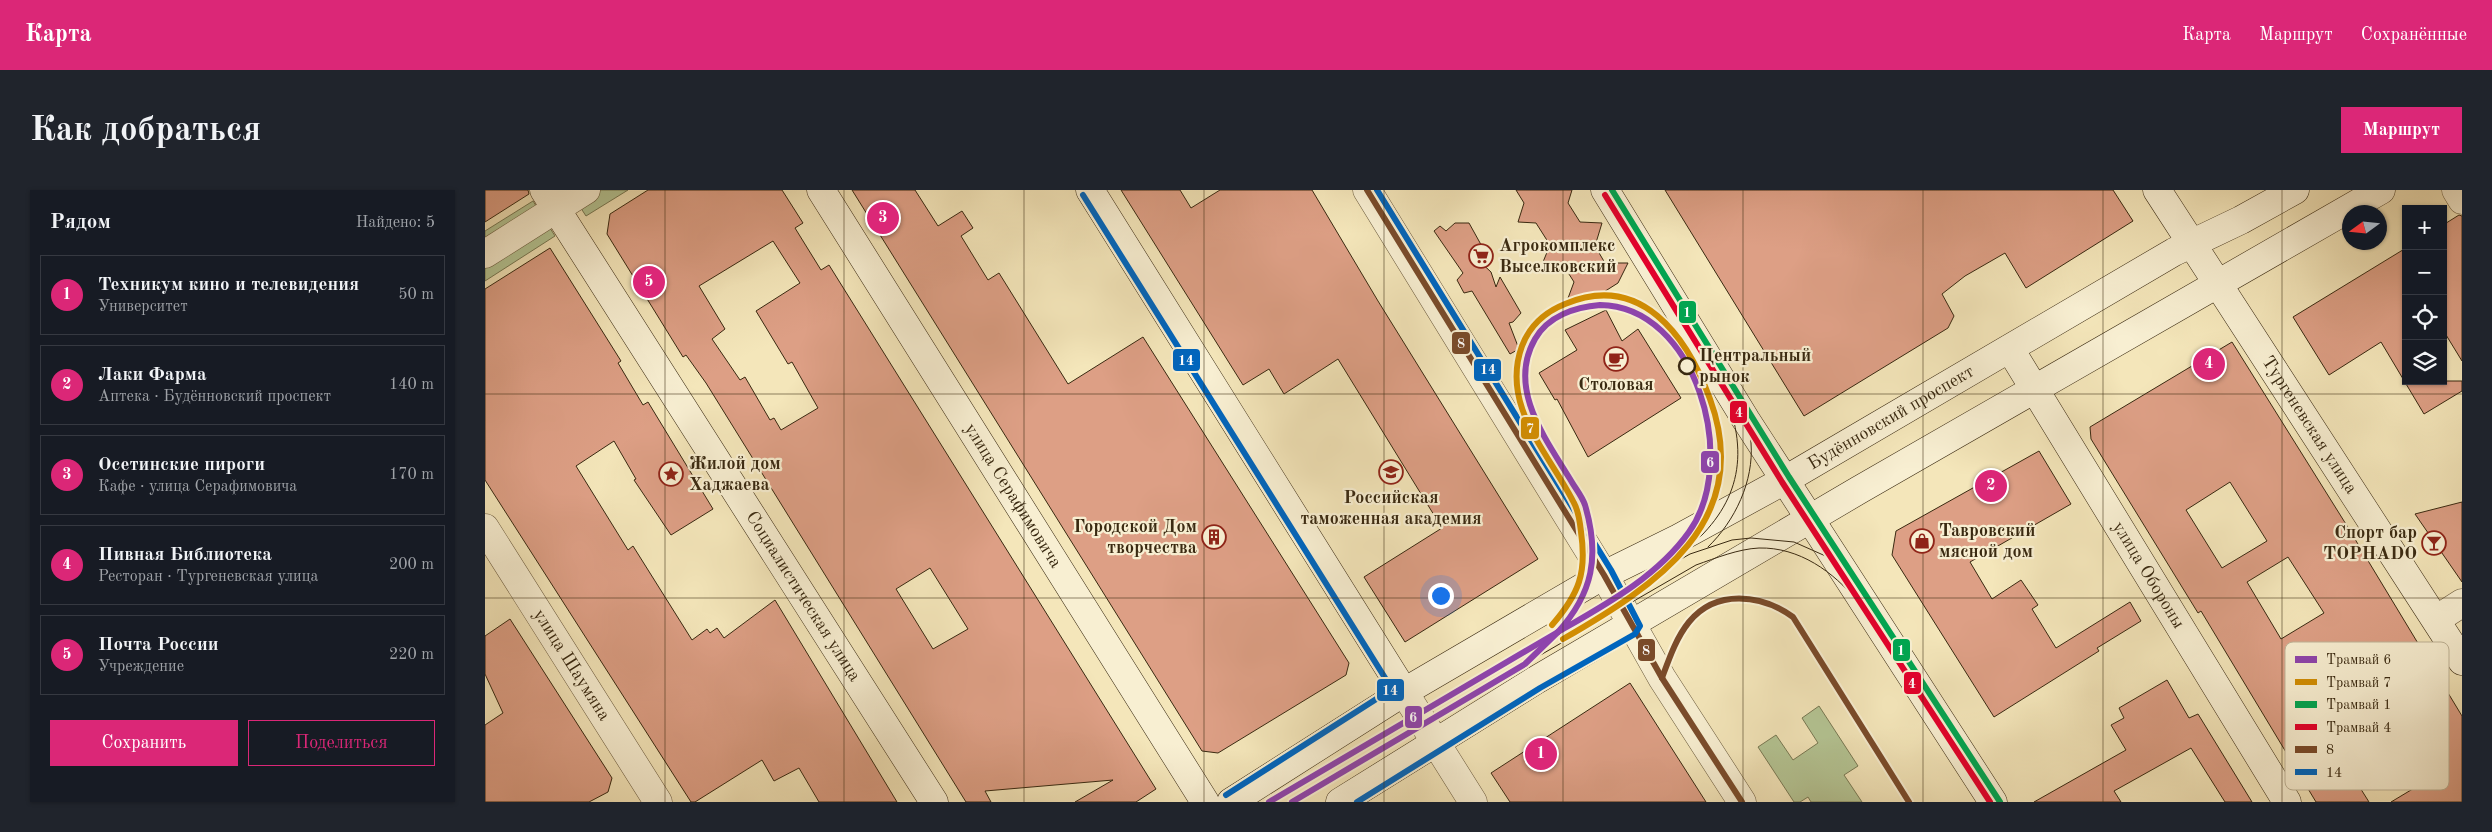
<!DOCTYPE html>
<html lang="ru">
<meta charset="utf-8">
<style>
body{margin:0;font-family:"Old Standard TT",serif;background:#20242c;color:#f1f3f6}
.controls{position:absolute;right:15px;top:15px;display:grid;overflow:hidden;border-radius:0px;box-shadow:0 1px 4px #0004}
.controls button{width:45px;height:45px;display:grid;place-items:center;padding:0;border:0;border-bottom:1px solid #363941;background:#171b24;color:#f1f3f6;font:25px sans-serif}
.compass{position:absolute;left:1857px;top:15px;width:45px;height:45px;border-radius:50%;background:#171b24;box-shadow:0 1px 4px #0004;rotate:255deg}
.you{position:absolute;left:955px;top:405px;width:18px;height:18px;margin:-12px;border:4px solid #fff;border-radius:50%;background:#1a73e8;box-shadow:0 0 0 8px #1a73e833}
.badge{display:grid;place-items:center;width:32px;height:32px;border-radius:50%;background:#db2777;color:#fff;font-size:16px;font-weight:700}
.pin{position:absolute;translate:-50% -50%;border:2px solid #fff;box-shadow:0 1px 5px #0006}
.list{margin:0;padding:0;list-style:none}
h2{display:flex;justify-content:space-between;align-items:center;height:65px;margin:0;padding:0 20px;font-size:21px}
h2 small{font-size:16px;font-weight:400;color:#9ea1a6}
.list li{display:grid;grid-template-columns:32px 1fr auto;gap:15px;align-items:center;box-sizing:border-box;height:80px;margin:0 10px 10px;padding:0 10px;border:1px solid #363941;border-radius:0px}
.list b{display:block;font-size:19px;white-space:nowrap}
.list p{margin:0;font-size:16px;white-space:nowrap;color:#9ea1a6}
.list em{font-size:16px;font-style:normal;color:#9ea1a6}
.actions{display:flex;gap:10px;padding:15px 20px}
.actions a{flex:1;padding:11px 0;border:1px solid #db2777;border-radius:0px;text-align:center;font-size:18px;color:#db2777}
.actions .main{background:#db2777;color:#fff}
.icon{flex:none;width:28px;height:28px;fill:none;stroke:currentColor;stroke-width:2;stroke-linecap:round;stroke-linejoin:round}
.map{position:relative;flex:none;width:1977px;height:612px;overflow:hidden;border-radius:0px}
header{display:flex;align-items:center;gap:30px;box-sizing:border-box;height:70px;padding:0 25px;background:#db2777;color:#fff}
header strong{font-size:24px}
nav{display:flex;gap:28px;margin-inline-start:auto;font-size:18px}
.intro{display:flex;align-items:center;justify-content:space-between;box-sizing:border-box;height:120px;padding:0 30px}
h1{margin:0;font-size:35px}
.button{padding:12px 22px;border-radius:0px;background:#db2777;color:#fff;font-size:18px;font-weight:700}
main{display:flex;gap:30px;padding:0 30px}
aside{flex:1;background:#171b24;border-radius:0px;box-shadow:0 1px 4px #0004}
.map>svg:first-child{display:block}
.green{fill:#b5c695;stroke:#777853}
.building{fill:#dd9f85;stroke:#392911;fill-rule:evenodd}
.lines{fill:none;stroke-linecap:round;stroke-linejoin:round}
.street-casing{stroke:#68583b;stroke-width:29}
.secondary-casing{stroke:#392911;stroke-width:29}
.street{stroke:#f8efd2;stroke-width:28}
.secondary{stroke:#f8efd2;stroke-width:28}
.tram{stroke:#392911;stroke-width:1}
.bus-1-casing{stroke:#f8efd2;stroke-width:10}
.bus-2-casing{stroke:#f8efd2;stroke-width:10}
.bus-1{stroke:#7a4b2a;stroke-width:6}
.bus-2{stroke:#0065bd;stroke-width:6}
.tram-1-casing{stroke:#f8efd2;stroke-width:10}
.tram-2-casing{stroke:#f8efd2;stroke-width:10}
.tram-3-casing{stroke:#f8efd2;stroke-width:10}
.tram-4-casing{stroke:#f8efd2;stroke-width:10}
.tram-1{stroke:#8e44ad;stroke-width:6}
.tram-2{stroke:#d18d03;stroke-width:6}
.tram-3{stroke:#00a651;stroke-width:6}
.tram-4{stroke:#e4002b;stroke-width:6}
.grid{fill:none;stroke:#392911;stroke-width:1;stroke-opacity:0.55}
.stop-dot{fill:#f8efd2;stroke:#392911;stroke-width:2.5}
.labels{text-anchor:middle;dominant-baseline:central;stroke-width:4.5;stroke-linejoin:round;paint-order:stroke}
.poi-label{font-size:18px;font-weight:bold;fill:#392911;stroke:#f8efd2;text-anchor:start}
.stop-label{font-size:18px;font-weight:bold;fill:#392911;stroke:#f8efd2;text-anchor:start}
.street-label{font-size:18px;fill:#392911;stroke:#f8efd2}
.key{fill:#f8efd2;stroke:#bfb498;stroke-width:1}
.key-label{font-size:14px;fill:#392911}
.line-badge{stroke:#f8efd2;stroke-width:2}
.badge-label{font-size:14px;text-anchor:middle;font-weight:bold;fill:#fff}
</style>
<header>
<strong>Карта</strong>
<nav><a>Карта</a><a>Маршрут</a><a>Сохранённые</a></nav>
</header>
<div class="intro"><h1>Как добраться</h1><a class="button">Маршрут</a></div>
<main>
<aside>
<h2>Рядом<small>Найдено: 5</small></h2>
<ul class="list">
<li><span class="badge">1</span><div><b>Техникум кино и телевидения</b><p>Университет</p></div><em>50 m</em></li>
<li><span class="badge">2</span><div><b>Лаки Фарма</b><p>Аптека · Будённовский проспект</p></div><em>140 m</em></li>
<li><span class="badge">3</span><div><b>Осетинские пироги</b><p>Кафе · улица Серафимовича</p></div><em>170 m</em></li>
<li><span class="badge">4</span><div><b>Пивная Библиотека</b><p>Ресторан · Тургеневская улица</p></div><em>200 m</em></li>
<li><span class="badge">5</span><div><b>Почта России</b><p>Учреждение</p></div><em>220 m</em></li>
</ul>
<div class="actions"><a class="main">Сохранить</a><a>Поделиться</a></div>
</aside>
<div class="map">
<svg width="1977" height="612" viewBox="0 0 1977 612">
<rect width="100%" height="100%" fill="#f4e6ba"/>
<filter id="stains"><feTurbulence type="fractalNoise" baseFrequency=".004" numOctaves="4"/><feColorMatrix values="0 0 0 0 .2 0 0 0 0 .09 0 0 0 0 .02 0 0 0 .5 -.17"/></filter>
<radialGradient id="worn" r=".72"><stop offset=".6" stop-color="#630" stop-opacity="0"/><stop offset="1" stop-color="#630" stop-opacity=".3"/></radialGradient>
<g class="green">
<path d="M84,0H143L101,26Z"/>
<path d="M48,11L70,46L0,91V41Z"/>
<path d="M1334,516L1373,576L1359,585L1377,612H1326L1323,607L1315,612H1309L1273,557L1291,545L1308,570L1333,553L1317,528Z"/>
</g>
<g class="building">
<path d="M0,0H43L44,4L0,32Z"/>
<path d="M163,0H297L318,33L310,38L336,80L344,75L671,599L651,612H590L628,590L500,601L506,612H481L221,193L201,165L198,167L122,44L125,24ZM288,51L315,93L271,121L303,174L307,172L333,218L296,240L289,228L285,230L260,187L255,190L227,149L240,139L214,96ZM445,378L483,439L448,459L411,399Z"/>
<path d="M367,0H430L453,36L477,21L488,38L476,46L503,90L514,83L583,194L658,147L864,473L861,485L733,563L717,561Z"/>
<path d="M636,0H695L706,18L735,0H827L893,111L1053,369L920,452L879,387L957,338L853,169L799,204L784,179L758,195Z"/>
<path d="M1031,0H1087L1083,13L1095,32L1117,33L1110,56L1120,73H1143L1133,93L1114,105L1119,115L1082,111L1089,92L1077,73L1058,72L1065,55L1051,33L1033,32L1039,13Z"/>
<path d="M1180,0H1628L1648,31L1541,98L1520,63L1480,86L1457,104L1469,126L1463,138L1319,226Z"/>
<path d="M1974,25L1977,26V171L1958,140V35Z"/>
<path d="M970,33H984L1004,69L991,68L1006,82L1011,97L1015,87L1036,123L1028,132L1024,133L1034,159L1025,164L987,101L979,103L972,90L978,83L949,41L955,36L961,41Z"/>
<path d="M65,58L136,171L133,173L158,215L163,212L228,319L186,345L149,290L151,289L129,251L91,276L143,360L148,356L207,450L222,439L225,443L232,438L239,448L290,410L412,612H334L314,578L289,591L277,570L210,612H206L0,290V99Z"/>
<path d="M1921,58V191H1977V201L1939,224L1896,152L1844,185L1808,127Z"/>
<path d="M1121,120L1137,151L1153,139L1196,208L1103,267L1072,209L1070,210L1054,183L1092,160L1080,140Z"/>
<path d="M1747,152L1859,331L1977,526V612H1906L1931,597L1883,520L1910,503L1880,454L1821,489L1844,529L1835,534L1884,612H1831L1716,421L1713,423L1606,249L1605,237ZM1745,292L1782,351L1737,378L1701,320ZM1803,367L1839,423L1796,449L1762,392Z"/>
<path d="M1554,261L1586,314L1485,372L1507,409L1536,390L1553,415L1547,419L1571,458L1645,412L1656,431L1612,458L1614,461L1509,527L1407,365L1411,341Z"/>
<path d="M1977,312V392L1930,324Z"/>
<path d="M25,429L127,588L123,602L104,612H0V535L18,523L0,484V446Z"/>
<path d="M1682,490L1704,528L1713,524L1767,612H1740L1706,558L1629,601L1636,612H1549L1641,560L1626,535L1639,528L1634,518Z"/>
<path d="M1145,493L1221,612H1025L1006,583Z"/>
</g>
<g class="lines">
<g class="street-casing">
<g id="street">
<path d="M882,0L1119,385L1177,488L1257,612"/>
<path d="M1971,0L1977,10"/>
<path d="M0,64L101,0"/>
<path id="s1" d="M0,338L173,612"/>
<path d="M1952,429L1977,413"/>
<path d="M919,502L988,612"/>
</g>
</g>
<g class="secondary-casing">
<g id="secondary">
<path id="s2" d="M59,0L449,612"/>
<path id="s3" d="M336,0L720,612"/>
<path d="M605,0L919,502"/>
<path d="M1120,0L1261,230L1508,612"/>
<path id="s4" d="M1672,0L1977,471"/>
<path id="s5" d="M1525,159L1802,612"/>
<path id="s6" d="M746,612L919,502L1119,385L1194,348L1300,290L1689,62L1756,30L1810,0"/>
<path d="M855,612L1051,490L1374,300L1896,0"/>
</g>
</g>
<use href="#street" class="street"/>
<use href="#secondary" class="secondary"/>
<g class="tram">
<path d="M1223,357C1250,331 1269,291 1266,253C1265,236 1258,220 1253,205"/>
<path d="M1197,363C1250,321 1266,273 1242,209"/>
<path d="M1140,401L1205,364L1247,350L1266,348L1309,352L1345,368L1367,387L1381,404"/>
<path d="M1040,474L1211,375C1231,368 1253,359 1274,358C1314,357 1349,382 1372,411"/>
</g>
<g class="bus-1-casing">
<g id="bus-1">
<path d="M882,0L1119,385L1177,488L1257,612"/>
<path d="M1177,488C1184,469 1191,448 1204,432C1231,399 1276,404 1308,427L1424,612"/>
</g>
</g>
<g class="bus-2-casing">
<g id="bus-2">
<path d="M598,5L907,499L741,605"/>
<path d="M872,612L1055,498L1150,444L1155,436L1126,380L892,0"/>
</g>
</g>
<use href="#bus-1" class="bus-1"/>
<use href="#bus-2" class="bus-2"/>
<g class="tram-1-casing">
<g id="tram-1">
<path d="M1115,115C1211,116 1255,271 1204,342C1172,387 1120,415 1073,442C1108,403 1115,366 1100,315C1097,306 1090,298 1085,289C1060,248 1022,198 1050,149C1063,126 1090,117 1115,115Z"/>
<path d="M784,612L1073,442"/>
<path d="M807,612L1040,474L1073,442"/>
</g>
</g>
<g class="tram-2-casing">
<path id="tram-2" d="M1067,435C1094,404 1102,383 1096,342C1095,333 1094,322 1089,313C1064,263 1015,216 1037,156C1045,135 1060,122 1080,114C1156,82 1202,146 1225,209C1270,332 1170,396 1078,449"/>
</g>
<g class="tram-3-casing">
<path id="tram-3" d="M1127,0L1304,287L1515,612"/>
</g>
<g class="tram-4-casing">
<path id="tram-4" d="M1120,5L1297,292L1505,612"/>
</g>
<use href="#tram-1" class="tram-1"/>
<use href="#tram-2" class="tram-2"/>
<use href="#tram-3" class="tram-3"/>
<use href="#tram-4" class="tram-4"/>
</g>
<path class="grid" d="M180,0V612M359,0V612M539,0V612M719,0V612M899,0V612M1078,0V612M1258,0V612M1438,0V612M1618,0V612M1797,0V612M0,204H1977M0,408H1977"/>
<defs>
<g id="supermarket-ring" transform="scale(1.25)"><circle r="9.5" fill="#f8efd2" stroke="#8f2418" stroke-width="1.5"/><path d="M-6-5.5h2.5l.6 2H6L4.5 2H-2.5L-4.4-4H-6ZM-1.5 3.2a1.3 1.3 0 1 0 .1 0ZM3 3.2a1.3 1.3 0 1 0 .1 0Z" fill="#8f2418"/></g>
<g id="cafe-ring" transform="scale(1.25)"><circle r="9.5" fill="#f8efd2" stroke="#8f2418" stroke-width="1.5"/><path d="M-5.5-4.5H6V0H3Q3 3.5 0 3.5H-2.5Q-5.5 3.5-5.5 0ZM3-3.2v2h1.7v-2ZM-6 4.5H4V6H-6Z" fill="#8f2418"/></g>
<g id="university-ring" transform="scale(1.25)"><circle r="9.5" fill="#f8efd2" stroke="#8f2418" stroke-width="1.5"/><path d="M0-5L7-2L0 1L-7-2ZM-4 1L0 2.5L4 1V4Q0 6-4 4Z" fill="#8f2418"/></g>
<g id="sight-ring" transform="scale(1.25)"><circle r="9.5" fill="#f8efd2" stroke="#8f2418" stroke-width="1.5"/><path d="M0-6L1.8-2.2L6-1.7L2.9 1.2L3.7 5.4L0 3.3L-3.7 5.4L-2.9 1.2L-6-1.7L-1.8-2.2Z" fill="#8f2418"/></g>
<g id="building-ring" transform="scale(1.25)"><circle r="9.5" fill="#f8efd2" stroke="#8f2418" stroke-width="1.5"/><path d="M-4-6H4V6H1V3H-1V6H-4ZM-2.5-4.3h1.7v1.8h-1.7ZM.8-4.3h1.7v1.8H.8ZM-2.5-1h1.7V.8h-1.7ZM.8-1h1.7V.8H.8Z" fill="#8f2418"/></g>
<g id="shop-ring" transform="scale(1.25)"><circle r="9.5" fill="#f8efd2" stroke="#8f2418" stroke-width="1.5"/><path d="M-5-2.5h2.3a2.7 3.5 0 0 1 5.4 0H5L5.5 6h-11ZM-1.5-2.5h3a1.5 2.3 0 0 0-3 0Z" fill="#8f2418"/></g>
<g id="bar-ring" transform="scale(1.25)"><circle r="9.5" fill="#f8efd2" stroke="#8f2418" stroke-width="1.5"/><path d="M-6-5H6L.8 .8V4.5H3.5V6h-7V4.5H-.8V.8Z" fill="#8f2418"/></g>
</defs>
<g fill-rule="evenodd">
<use href="#supermarket-ring" x="996" y="66"/>
<use href="#cafe-ring" x="1131" y="169"/>
<use href="#university-ring" x="906" y="282"/>
<use href="#sight-ring" x="186" y="284"/>
<use href="#building-ring" x="729" y="347"/>
<use href="#shop-ring" x="1437" y="351"/>
<use href="#bar-ring" x="1949" y="353"/>
</g>
<circle class="stop-dot" cx="1202" cy="176" r="8"/>
<g class="labels">
<g class="poi-label">
<text x="1014" y="56">Агрокомплекс<tspan x="1014" dy="21">Выселковский</tspan></text>
<text x="1131" y="195" text-anchor="middle">Столовая</text>
<text x="204" y="274">Жилой дом<tspan x="204" dy="21">Хаджаева</tspan></text>
<text x="906" y="308" text-anchor="middle">Российская<tspan x="906" dy="21">таможенная академия</tspan></text>
<text x="712" y="337" text-anchor="end">Городской Дом<tspan x="712" dy="21">творчества</tspan></text>
<text x="1454" y="341">Тавровский<tspan x="1454" dy="21">мясной дом</tspan></text>
<text x="1932" y="343" text-anchor="end">Спорт бар<tspan x="1932" dy="21">ТОРНАDО</tspan></text>
</g>
<g class="stop-label">
<text x="1214" y="166">Центральный<tspan x="1214" dy="21">рынок</tspan></text>
</g>
<g class="street-label">
<text stroke="none"><textPath href="#s6" startOffset="764">Будённовский проспект</textPath></text>
<text stroke="none"><textPath href="#s4" startOffset="280">Тургеневская улица</textPath></text>
<text stroke="none"><textPath href="#s3" startOffset="361">улица Серафимовича</textPath></text>
<text stroke="none"><textPath href="#s5" startOffset="265">улица Обороны</textPath></text>
<text stroke="none"><textPath href="#s2" startOffset="482">Социалистическая улица</textPath></text>
<text stroke="none"><textPath href="#s1" startOffset="162">улица Шаумяна</textPath></text>
</g>
</g>
<rect x="1800" y="452" width="164" height="148" rx="8" class="key"/>
<rect x="1810" y="466" width="22" height="7" fill="#8e44ad"/>
<rect x="1810" y="489" width="22" height="6" fill="#d18d03"/>
<rect x="1810" y="511" width="22" height="7" fill="#00a651"/>
<rect x="1810" y="534" width="22" height="6" fill="#e4002b"/>
<rect x="1810" y="556" width="22" height="7" fill="#7a4b2a"/>
<rect x="1810" y="579" width="22" height="6" fill="#0065bd"/>
<g class="key-label">
<text x="1841" y="474">Трамвай 6</text>
<text x="1841" y="497">Трамвай 7</text>
<text x="1841" y="519">Трамвай 1</text>
<text x="1841" y="542">Трамвай 4</text>
<text x="1841" y="564">8</text>
<text x="1841" y="587">14</text>
</g>
<g class="line-badge">
<rect x="1193" y="110" width="19" height="24" rx="5" fill="#00a651"/>
<rect x="966" y="141" width="20" height="24" rx="5" fill="#7a4b2a"/>
<rect x="687" y="158" width="29" height="24" rx="5" fill="#0065bd"/>
<rect x="988" y="168" width="29" height="24" rx="5" fill="#0065bd"/>
<rect x="1244" y="210" width="19" height="24" rx="5" fill="#e4002b"/>
<rect x="1035" y="226" width="20" height="24" rx="5" fill="#d18d03"/>
<rect x="1215" y="260" width="20" height="24" rx="5" fill="#8e44ad"/>
<rect x="1407" y="448" width="19" height="24" rx="5" fill="#00a651"/>
<rect x="1152" y="448" width="19" height="24" rx="5" fill="#7a4b2a"/>
<rect x="1418" y="481" width="19" height="24" rx="5" fill="#e4002b"/>
<rect x="891" y="488" width="29" height="24" rx="5" fill="#0065bd"/>
<rect x="919" y="515" width="19" height="24" rx="5" fill="#8e44ad"/>
</g>
<g class="badge-label">
<text x="1202" y="127">1</text>
<text x="976" y="158">8</text>
<text x="701" y="175">14</text>
<text x="1003" y="184">14</text>
<text x="1254" y="227">4</text>
<text x="1045" y="243">7</text>
<text x="1225" y="277">6</text>
<text x="1416" y="465">1</text>
<text x="1161" y="465">8</text>
<text x="1427" y="498">4</text>
<text x="905" y="505">14</text>
<text x="928" y="532">6</text>
</g>
<rect width="100%" height="100%" filter="url(#stains)"/>
<rect width="100%" height="100%" fill="url(#worn)"/>
</svg>
<div class="controls">
<button>+</button>
<button>−</button>
<button><svg class="icon" aria-label="locate" viewBox="0 0 24 24"><circle cx="12" cy="12" r="6"/><path d="M12 2v4M12 18v4M2 12h4M18 12h4"/></svg></button>
<button><svg class="icon" aria-label="layers" viewBox="0 0 24 24"><path d="M12 4l9 5-9 5-9-5zM3 14l9 5 9-5"/></svg></button>
</div>
<svg class="compass" viewBox="-18 -18 36 36"><path d="M0-13l5 13h-10z" fill="#e53935"/><path d="M0 13l5-13h-10z" fill="#9ea1a6"/></svg>
<div class="you"></div>
<div class="pin badge" style="left:1056px;top:564px">1</div>
<div class="pin badge" style="left:1506px;top:296px">2</div>
<div class="pin badge" style="left:398px;top:28px">3</div>
<div class="pin badge" style="left:1724px;top:174px">4</div>
<div class="pin badge" style="left:164px;top:92px">5</div>
</div>
</main>
